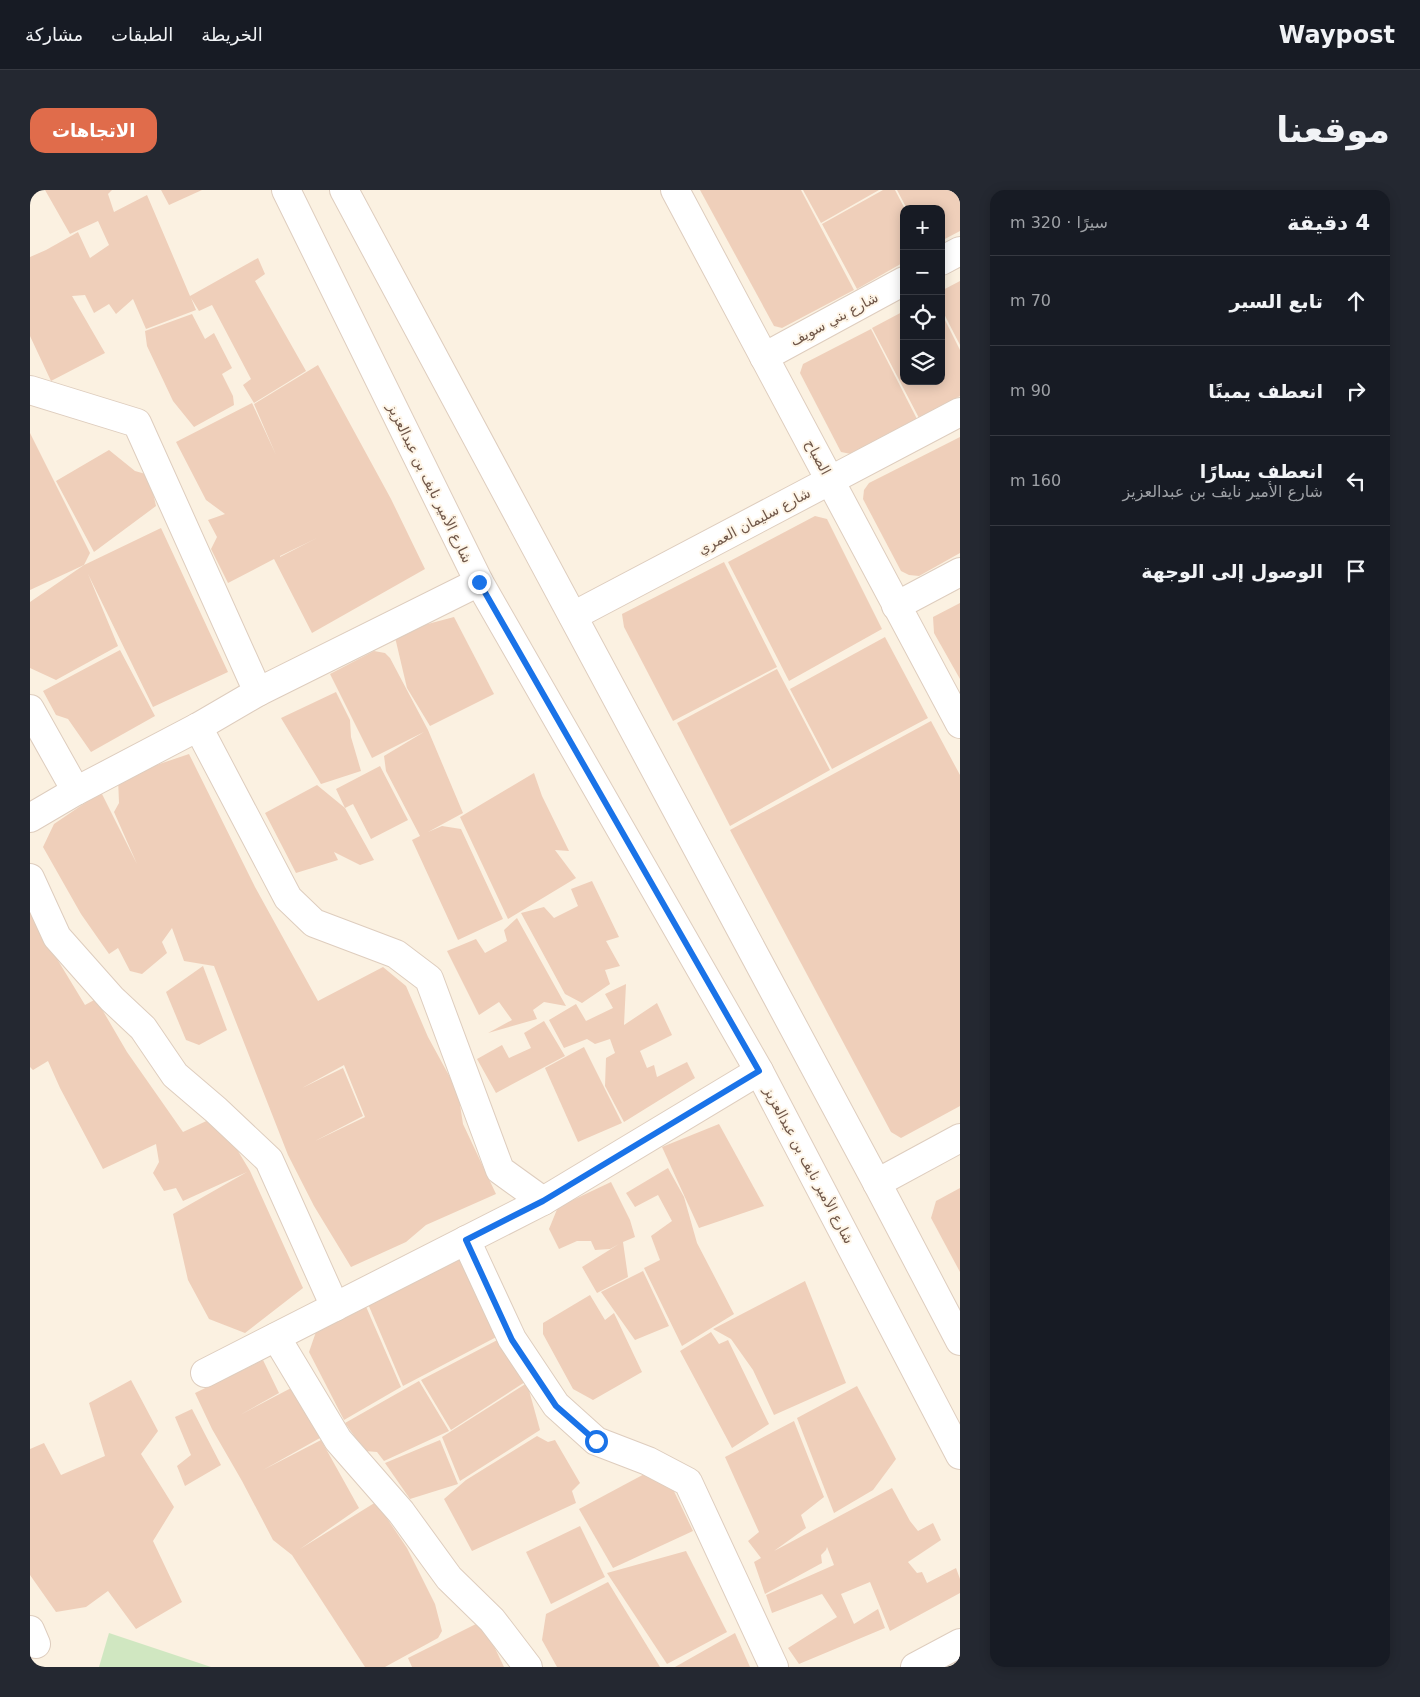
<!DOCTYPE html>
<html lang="ar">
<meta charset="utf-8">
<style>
body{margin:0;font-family:"DejaVu Sans",Vazirmatn,sans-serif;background:#242831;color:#f1f3f6;direction:rtl}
.controls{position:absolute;right:15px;top:15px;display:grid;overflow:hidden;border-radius:10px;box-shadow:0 2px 12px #0003}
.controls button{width:45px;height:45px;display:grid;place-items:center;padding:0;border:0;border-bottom:1px solid #363941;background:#171b24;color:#f1f3f6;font:25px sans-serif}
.stop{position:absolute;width:15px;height:15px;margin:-11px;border:4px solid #1a73e8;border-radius:50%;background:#fff}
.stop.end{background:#1a73e8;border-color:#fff;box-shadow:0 1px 5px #0008}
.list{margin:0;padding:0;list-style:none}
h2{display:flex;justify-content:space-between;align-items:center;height:65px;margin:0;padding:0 20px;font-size:21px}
h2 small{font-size:16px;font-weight:400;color:#9ea1a6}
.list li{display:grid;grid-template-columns:32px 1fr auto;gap:15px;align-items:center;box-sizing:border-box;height:90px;padding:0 20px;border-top:1px solid #363941}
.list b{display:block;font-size:19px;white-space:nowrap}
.list p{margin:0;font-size:16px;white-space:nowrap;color:#9ea1a6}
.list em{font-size:16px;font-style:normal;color:#9ea1a6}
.icon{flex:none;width:28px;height:28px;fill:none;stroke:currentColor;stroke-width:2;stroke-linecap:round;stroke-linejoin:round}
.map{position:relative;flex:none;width:930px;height:1477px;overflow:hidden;direction:ltr;border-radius:15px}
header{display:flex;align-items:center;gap:30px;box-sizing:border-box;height:70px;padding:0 25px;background:#171b24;border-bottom:1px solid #363941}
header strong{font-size:24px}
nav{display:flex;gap:28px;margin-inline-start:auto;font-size:18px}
.intro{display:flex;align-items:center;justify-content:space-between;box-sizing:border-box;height:120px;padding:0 30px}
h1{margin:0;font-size:35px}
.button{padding:12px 22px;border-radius:15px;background:#e06c4b;color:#fff;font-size:18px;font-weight:700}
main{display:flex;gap:30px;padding:0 30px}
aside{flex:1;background:#171b24;border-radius:15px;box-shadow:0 2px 12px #0003}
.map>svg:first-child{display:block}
.green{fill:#d0e7c1}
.building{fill:#efcfba;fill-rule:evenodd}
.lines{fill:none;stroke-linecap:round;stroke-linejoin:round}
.minor-casing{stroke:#decdbe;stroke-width:30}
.minor{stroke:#fff;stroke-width:28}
.route{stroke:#1a73e8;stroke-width:6}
.labels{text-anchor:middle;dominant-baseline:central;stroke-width:4;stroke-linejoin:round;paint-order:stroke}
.street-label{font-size:14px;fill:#705749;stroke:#fef5e7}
</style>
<header>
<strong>Waypost</strong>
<nav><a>الخريطة</a><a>الطبقات</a><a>مشاركة</a></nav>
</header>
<div class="intro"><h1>موقعنا</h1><a class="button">الاتجاهات</a></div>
<main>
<aside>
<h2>4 دقيقة<small>سيرًا · 320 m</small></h2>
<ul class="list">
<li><svg class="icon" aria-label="ahead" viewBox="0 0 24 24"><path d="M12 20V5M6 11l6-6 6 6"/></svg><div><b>تابع السير</b></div><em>70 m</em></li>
<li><svg class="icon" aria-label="right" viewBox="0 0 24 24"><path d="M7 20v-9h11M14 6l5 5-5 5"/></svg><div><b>انعطف يمينًا</b></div><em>90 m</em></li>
<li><svg class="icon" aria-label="left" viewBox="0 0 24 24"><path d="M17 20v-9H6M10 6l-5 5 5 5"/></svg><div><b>انعطف يسارًا</b><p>شارع الأمير نايف بن عبدالعزيز</p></div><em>160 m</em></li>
<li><svg class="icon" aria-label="arrive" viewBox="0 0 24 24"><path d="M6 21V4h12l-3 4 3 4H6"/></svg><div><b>الوصول إلى الوجهة</b></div></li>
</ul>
</aside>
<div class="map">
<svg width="930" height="1477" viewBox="0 0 930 1477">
<rect width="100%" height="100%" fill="#fbf1e1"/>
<path class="green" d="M79,1443L181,1477H69Z"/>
<g class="building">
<path d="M15,0H82L78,4L84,22L117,5L160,106L228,68L235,84L225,91L276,181L224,213L213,195L221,189L182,115L169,121L161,108L166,120L116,139L103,109L86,124L79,114L64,123L55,105L42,106L75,163L21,191L0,146V67L16,60L48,42L60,68L79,55L68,31L40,44Z"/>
<path d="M131,0H172L139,15Z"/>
<path d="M670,0H771L824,100L752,138L744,136Z"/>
<path d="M773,0H849L791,33Z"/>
<path d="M853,0H865L875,19H874V72L827,99L792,34Z"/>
<path d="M867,0H930V41L911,51V19H877Z"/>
<path d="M930,91V155L911,118V101Z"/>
<path d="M874,121V191H911V122L930,160V206L889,228L842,138Z"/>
<path d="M162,124L175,149L184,143L202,178L192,184L203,206L204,215L164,237L143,211L117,156L115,141Z"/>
<path d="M841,139L887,229L821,264L811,262L770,183L773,174Z"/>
<path d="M288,175L361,309L395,379L282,443L244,369L198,393L181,359L187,347L178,330L195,324L176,310L146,252L222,213L246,265L224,214ZM287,348L281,351L250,367V366Z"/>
<path d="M0,243L60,363L54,375L0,400Z"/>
<path d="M930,247V363L889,386L879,385L871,381L833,309L834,300L839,293Z"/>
<path d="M79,260L105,281L119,285L126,316L64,362L26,291Z"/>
<path d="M785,326L797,329L852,439L759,491L698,372Z"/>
<path d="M131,338L198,482L123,517L58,384L88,456L26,490L0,478V412L54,375Z"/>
<path d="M694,372L747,477L643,531L594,437L592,424Z"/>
<path d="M930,413V489L904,443L903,427Z"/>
<path d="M424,427L464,504L400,536L377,498L364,443Z"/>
<path d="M855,447L898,528L802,579L760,499Z"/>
<path d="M90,460L125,526L61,562L38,529L26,525L13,501Z"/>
<path d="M344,461L355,463L360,468L398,540L433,623L398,642L412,636L431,639L473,729L428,750L382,650L390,646L356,581L354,566L394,542L342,568L300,484Z"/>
<path d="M747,479L800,580L700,636L647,533Z"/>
<path d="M306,502L320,530L321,547L331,581L291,594L251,528Z"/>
<path d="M901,531L930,585V916L871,948L861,942L700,640Z"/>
<path d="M159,564L225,697L288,811L353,777L376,796L398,847L428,902L433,934L466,1004L396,1035L376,1052L321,1077L284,1016L258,965L184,776L154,771L142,738L132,752L137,763L112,784L100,781L88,758L79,764L51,724L13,657L24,634L71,602L107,674L84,622L89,613L88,588ZM314,875L335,927L285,951L333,926L313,878L272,898Z"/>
<path d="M350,576L378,630L341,649L323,614L315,618L306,599Z"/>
<path d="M504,583L512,606L539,661L525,660L546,688L478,729L430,627Z"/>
<path d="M287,595L315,618L344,670L330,675L304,662L308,670L266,683L235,623Z"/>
<path d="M562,691L589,747L576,751L590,776L575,780L580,794L552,813L535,804L491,723L514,717L524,728L548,716L541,699Z"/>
<path d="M0,718L18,754L55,815L66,809L97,862L153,942L187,926L220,981L273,1098L215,1143L179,1129L158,1090L143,1024L217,982L153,1011L146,998L134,1001L123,983L129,972L126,954L73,979L30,898L18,871L3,880L0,877Z"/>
<path d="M487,728L536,816L514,812L503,820L507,829L458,843L482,830L469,812L449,825L417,761L446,749L455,763L477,751L474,740Z"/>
<path d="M173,776L197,840L169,855L156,850L136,802Z"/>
<path d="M596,794L594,835L627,813L642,845L610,861L617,878L624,875L627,887L657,872L665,888L594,932L575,896L576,868L585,863L580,849L565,854L557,849L534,858L519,830L546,814L556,831L583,818L575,804Z"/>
<path d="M514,831L535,866L466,903L447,869L472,855L479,868L501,858L494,843Z"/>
<path d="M554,857L592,933L548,952L515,878Z"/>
<path d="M689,934L734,1016L669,1038L632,957Z"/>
<path d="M638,978L654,1007L667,1053L704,1124L652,1156L614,1078L630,1070L621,1046L642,1031L628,1005L605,1017L596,1003Z"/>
<path d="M581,992L600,1030L605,1047L593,1052L598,1087L567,1103L552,1077L589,1054L580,1059L565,1060L561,1051H547L529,1059L519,1039L528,1017Z"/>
<path d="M930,998V1082L901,1028L906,1011Z"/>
<path d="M434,1062L474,1143L373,1196L338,1114Z"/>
<path d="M613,1081L639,1136L605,1150L571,1102Z"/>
<path d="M775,1091L816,1193L744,1225L723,1180L701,1149L683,1139Z"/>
<path d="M560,1105L575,1130L584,1123L612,1182L563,1210L543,1199L513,1144V1133Z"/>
<path d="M334,1112L371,1197L314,1230L279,1162L288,1136Z"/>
<path d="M681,1142L689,1154L698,1150L739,1234L702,1258L650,1161Z"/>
<path d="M475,1146L495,1192L421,1240L391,1190Z"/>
<path d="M233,1170L249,1203L210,1225L263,1197L290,1248L233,1280L291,1250L329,1318L270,1359L346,1312L377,1358L405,1414L412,1441L408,1448L355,1477H335L262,1365L243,1350L212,1291L182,1239L165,1203Z"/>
<path d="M101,1190L128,1241L111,1264L144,1317L123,1351L152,1412L106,1439L78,1401L56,1417L26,1422L0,1385V1259L14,1253L31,1285L75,1266L59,1213Z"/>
<path d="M389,1191L419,1241L354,1271L347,1262L335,1261L315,1233Z"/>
<path d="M497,1193L510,1240L430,1291L412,1247Z"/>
<path d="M827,1196L866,1269L843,1300L804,1323L767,1228Z"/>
<path d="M162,1219L191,1275L155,1296L147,1276L161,1265L145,1227Z"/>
<path d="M764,1231L794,1307L771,1325L776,1338L744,1361L862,1298L880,1331L888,1341L903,1333L911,1350L878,1372L887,1383L892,1382L897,1393L926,1378L930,1389V1403L860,1441L840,1392L811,1404L824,1434L848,1419L855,1438L769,1474L758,1458L807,1427L792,1404L742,1423L736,1405L804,1375L797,1357L796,1360L791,1365L792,1373L735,1404L724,1372L731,1368L718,1351L729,1342L695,1267Z"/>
<path d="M507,1246L518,1252L525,1250L550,1293L542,1301L546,1313L442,1361L414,1309L436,1290Z"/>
<path d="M410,1250L428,1294L380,1309L355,1273Z"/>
<path d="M620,1281L641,1295L663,1341L583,1378L549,1319Z"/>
<path d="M550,1336L575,1387L521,1414L496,1362Z"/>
<path d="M656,1361L697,1442L637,1474L577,1383Z"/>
<path d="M578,1392L630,1477H527L512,1450L516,1424Z"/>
<path d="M452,1431L474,1477H382L378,1468Z"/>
<path d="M705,1443L720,1477H645Z"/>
</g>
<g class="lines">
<g class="minor-casing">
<g id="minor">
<path d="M256,0L449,392L729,881L930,1265"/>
<path d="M314,0L847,993L930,1151"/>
<path d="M645,0L930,534"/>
<path d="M911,71L930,61"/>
<path d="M734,167L874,91"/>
<path d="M0,200L107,233L228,502"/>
<path d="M866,416L930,382"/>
<path d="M543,426L930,222"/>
<path d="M0,519L46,601"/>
<path d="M168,537L258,708L284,733L366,764L399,789L470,980L513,1011"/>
<path d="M0,628L46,601L168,537L228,502L449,392"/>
<path d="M0,688L27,747L82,809L113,838L145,885L186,920L239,970L305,1117"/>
<path d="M847,993L930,948"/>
<path d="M436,1050L482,1149L526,1215L566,1251L618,1271L658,1292L744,1477"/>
<path d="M246,1147L308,1250L371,1322L419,1388L462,1430L498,1477"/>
<path d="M175,1183L513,1011L729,881"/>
<path d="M0,1440L6,1454"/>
<path d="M885,1477L930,1453"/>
</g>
</g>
<use href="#minor" class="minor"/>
</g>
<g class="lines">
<path class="route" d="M449,392L729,881L513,1011L436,1050L482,1150L526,1216L566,1251"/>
</g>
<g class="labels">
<g class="street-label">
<text transform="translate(804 129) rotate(-28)">شارع بني سويف</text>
<text transform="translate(788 267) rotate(62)">الصباح</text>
<text transform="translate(400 293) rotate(64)">شارع الأمير نايف بن عبدالعزيز</text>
<text transform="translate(724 331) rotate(-28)">شارع سليمان العمري</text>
<text transform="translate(779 975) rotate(62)">شارع الأمير نايف بن عبدالعزيز</text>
</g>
</g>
</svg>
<div class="controls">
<button>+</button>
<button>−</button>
<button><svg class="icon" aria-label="locate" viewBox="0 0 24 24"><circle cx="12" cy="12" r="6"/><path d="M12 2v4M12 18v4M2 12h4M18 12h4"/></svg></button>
<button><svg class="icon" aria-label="layers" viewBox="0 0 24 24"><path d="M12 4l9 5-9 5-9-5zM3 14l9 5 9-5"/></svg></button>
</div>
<div class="stop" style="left:566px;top:1251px"></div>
<div class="stop end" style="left:449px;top:392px"></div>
</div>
</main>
